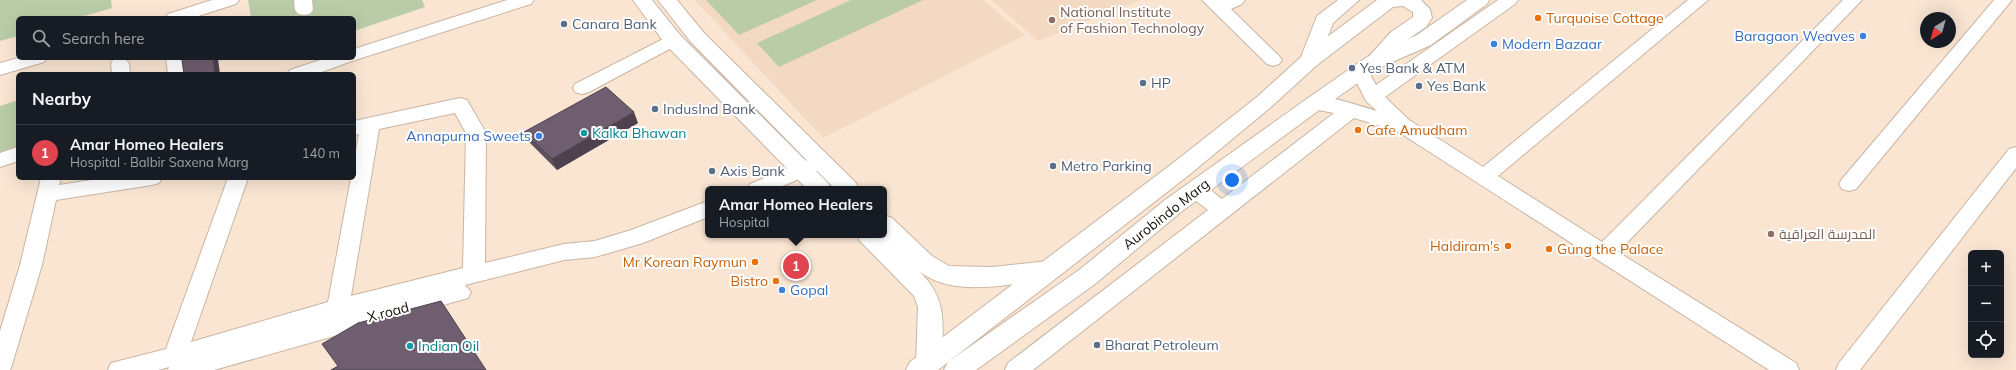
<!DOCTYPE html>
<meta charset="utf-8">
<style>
body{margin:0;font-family:Mulish,Cairo,sans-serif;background:#242831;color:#f1f3f6}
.controls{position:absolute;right:12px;bottom:12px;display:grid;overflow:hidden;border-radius:6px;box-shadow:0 4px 16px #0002}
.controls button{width:36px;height:36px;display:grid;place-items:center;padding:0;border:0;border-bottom:1px solid #363941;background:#171b24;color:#f1f3f6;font:20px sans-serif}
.compass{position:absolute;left:1920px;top:12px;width:36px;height:36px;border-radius:50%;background:#171b24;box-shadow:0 4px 16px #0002;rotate:217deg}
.you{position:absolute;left:1232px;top:180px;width:14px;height:14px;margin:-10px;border:3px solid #fff;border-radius:50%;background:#1a73e8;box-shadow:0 0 0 6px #1a73e833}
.badge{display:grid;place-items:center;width:26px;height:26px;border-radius:50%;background:#7c3aed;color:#fff;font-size:13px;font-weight:700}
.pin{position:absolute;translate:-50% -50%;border:2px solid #fff;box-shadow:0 1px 4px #0006}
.popup{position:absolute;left:705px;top:186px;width:182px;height:52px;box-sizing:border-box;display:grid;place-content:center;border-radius:6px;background:#171b24;filter:drop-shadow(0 1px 3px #0005);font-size:13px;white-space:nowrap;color:#9ea1a6}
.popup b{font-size:15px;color:#f1f3f6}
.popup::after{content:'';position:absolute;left:50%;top:100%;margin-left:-8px;border:8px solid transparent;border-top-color:#171b24}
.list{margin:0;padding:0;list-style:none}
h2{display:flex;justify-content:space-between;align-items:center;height:52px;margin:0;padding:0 16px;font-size:17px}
h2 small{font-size:13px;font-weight:400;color:#9ea1a6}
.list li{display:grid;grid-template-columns:26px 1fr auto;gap:12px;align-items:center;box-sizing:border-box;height:56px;padding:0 16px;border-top:1px solid #363941}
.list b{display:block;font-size:15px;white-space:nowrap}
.list p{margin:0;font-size:13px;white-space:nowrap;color:#9ea1a6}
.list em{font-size:13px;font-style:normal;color:#9ea1a6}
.icon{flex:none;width:22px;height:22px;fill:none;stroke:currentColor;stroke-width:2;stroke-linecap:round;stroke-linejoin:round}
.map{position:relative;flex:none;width:2016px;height:370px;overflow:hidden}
.search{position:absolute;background:#171b24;box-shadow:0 4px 16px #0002;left:16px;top:16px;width:340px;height:44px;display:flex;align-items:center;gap:10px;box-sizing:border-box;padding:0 14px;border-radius:6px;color:#9ea1a6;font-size:15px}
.panel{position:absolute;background:#171b24;box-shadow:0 4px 16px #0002;left:16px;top:72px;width:340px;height:108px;border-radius:6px}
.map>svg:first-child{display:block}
.built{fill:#f3d9c1}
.green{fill:#b9cca7}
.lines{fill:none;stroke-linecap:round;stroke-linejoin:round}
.street-casing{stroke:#c9b5a3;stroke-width:2}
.secondary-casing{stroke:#c9b5a3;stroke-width:2}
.highway-casing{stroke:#c9b5a3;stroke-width:2}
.street{fill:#fff;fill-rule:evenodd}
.secondary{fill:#fff;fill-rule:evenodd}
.highway{fill:#fff;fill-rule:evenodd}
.wall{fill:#5f515f}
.shaded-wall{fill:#4e424e}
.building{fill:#6f5e6f;stroke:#4e424e}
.food-dot{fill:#e8710a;stroke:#fff;stroke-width:1.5}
.education-dot{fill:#8d6e63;stroke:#fff;stroke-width:1.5}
.service-dot{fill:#5c6f8a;stroke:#fff;stroke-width:1.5}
.shop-dot{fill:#3f7fe0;stroke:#fff;stroke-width:1.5}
.culture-dot{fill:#0f9aa8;stroke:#fff;stroke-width:1.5}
.labels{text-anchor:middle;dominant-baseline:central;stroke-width:4;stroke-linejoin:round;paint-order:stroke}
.education-label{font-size:14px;fill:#785e54;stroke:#fff;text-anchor:start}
.food-label{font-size:14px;fill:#c56008;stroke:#fff;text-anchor:start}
.service-label{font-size:14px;fill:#4e5e75;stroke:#fff;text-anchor:start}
.shop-label{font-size:14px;fill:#366cbe;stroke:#fff;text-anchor:end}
.culture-label{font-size:14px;fill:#0d838f;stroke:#fff;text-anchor:start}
.street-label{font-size:14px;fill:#17110a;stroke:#fff}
</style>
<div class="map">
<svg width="2016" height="370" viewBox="0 0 2016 370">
<rect width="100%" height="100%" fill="#f9e5d2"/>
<g class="built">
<path d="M695,0H983L1025,35L823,138Z"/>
<path d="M991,0H1140L1038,41Z"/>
</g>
<g class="green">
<path d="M0,0H111L112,8L77,18H18V36L0,41Z"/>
<path d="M248,0H422L425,7L354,31V18H251Z"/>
<path d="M706,0H817L739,35Z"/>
<path d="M851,0H923L779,67L757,43Z"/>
<path d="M18,100V146L0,152V106Z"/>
</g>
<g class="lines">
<g class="street-casing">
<g id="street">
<path d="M212,0H239L236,4L192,18H165L168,14Z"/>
<path d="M294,0H312L313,10L310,14L304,15L298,14L295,10Z"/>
<path d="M507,0H534L531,4L352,61L316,74H287L290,70L326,58H354V49Z"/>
<path d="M1202,0H1245L1242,4L1231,9L1279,56L1282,60L1279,64L1273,66L1267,64Z"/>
<path d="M1498,0H1518L1515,4L1385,97L1409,120L1483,167L1688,0H1708L1498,176L1602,242L1843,0H1862L1618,252L1796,363L1799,370H1769L1397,131L1354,118L1033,370H1005L1008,363L1208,210L1188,195L1185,190L1188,185C1202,180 1211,191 1222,199L1334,113L1308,108L1306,103L1308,98C1326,93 1359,106 1377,111L1366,101L1351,71L1354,67L1360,65L1366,67L1376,85Z"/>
<path d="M1994,0H2012L1856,189L1849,191L1842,189L1839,184L1842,179Z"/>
<path d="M673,34L679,36L682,40L679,44L589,92L582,94L575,92L573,88L575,84Z"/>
<path d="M18,58H47L44,62L0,75V63Z"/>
<path d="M124,58L129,63L130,74H112L111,63L114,59Z"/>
<path d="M166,58H184L186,74H168Z"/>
<path d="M460,98L467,100L486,133L485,263L564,244L595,241L631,230L708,201V217L643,243L595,257L564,260L465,285L471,292L468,298L214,370H168L169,367L158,370H108L111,363L166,349L228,178H248L191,342L328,302L351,178H354V161L359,134L354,135V121ZM455,113L466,133L463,268L351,296L379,129Z"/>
<path d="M18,147V161L0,167V153Z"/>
<path d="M2016,147V168L1860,370H1836L1839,363L2009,149Z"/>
<path d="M817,156L824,158L827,163L824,168L776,189H747L750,184Z"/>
<path d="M41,178H61L59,185L104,178H162L159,183L152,185L56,200L42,265L11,368L10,370H0V331L20,265Z"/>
</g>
</g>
<g class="secondary-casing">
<g id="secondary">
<path d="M633,0H652L680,35L828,183L831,189H807L666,45Z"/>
<path d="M658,0H677L704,33L856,183L859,189H835L690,41Z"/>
<path d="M1377,0H1421L1430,9L1432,18L1426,27L1405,41L1381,67L1374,69L1367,67L1364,62L1391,32L1413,17V12L1403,6L1393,7L1317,65L1310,67L1303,65L1300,60L1303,55Z"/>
<path d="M884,215L892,218L932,256L949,266L992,267L1048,261L1056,263L1060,270L1056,277L1048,279C1009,284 955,298 920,272C949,301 942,325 942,362L938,370H921L916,362L918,307L914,296L860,241L857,235H884Z"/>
</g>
</g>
<g class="highway-casing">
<g id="highway">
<path d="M1338,0H1359L1333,23L1317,65L1271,107L1189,175L938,370H906L910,362L1173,163L1257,97L1301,57L1317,16Z"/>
<path d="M1467,0H1489L1487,4L1431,45L1381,67L1322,108L1181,212L1095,284L976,370H944L948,362L1079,270L1165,200L1308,98L1367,57L1417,35Z"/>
</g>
</g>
<use href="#street" class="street"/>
<use href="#secondary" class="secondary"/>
<use href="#highway" class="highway"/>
</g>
<path class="wall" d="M638,123L557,170L530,143L524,132Z"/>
<g class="shaded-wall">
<path d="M213,58H218V59L220,74H208Z"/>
<path d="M634,112L638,123L557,170L552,159Z"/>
</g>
<g class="building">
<path d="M187,58H213L215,72L208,74H184L182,60Z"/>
<path d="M606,87L634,112L552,159L524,132Z"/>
<path d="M441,301L486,370H331L338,366L322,344L358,323Z"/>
</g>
<g class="food-dot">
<circle cx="1538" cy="18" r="4"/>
<circle cx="1358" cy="130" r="4"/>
<circle cx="1508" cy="246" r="4"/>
<circle cx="1549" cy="249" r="4"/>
<circle cx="755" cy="262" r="4"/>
<circle cx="776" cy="281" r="4"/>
</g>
<g class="education-dot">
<circle cx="1052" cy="20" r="4"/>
<circle cx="1771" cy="234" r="4"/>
</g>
<g class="service-dot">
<circle cx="564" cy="24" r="4"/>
<circle cx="1352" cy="68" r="4"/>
<circle cx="1143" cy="83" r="4"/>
<circle cx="1419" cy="86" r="4"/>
<circle cx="655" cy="109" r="4"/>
<circle cx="1053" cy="166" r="4"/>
<circle cx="712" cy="171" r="4"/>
<circle cx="1097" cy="345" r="4"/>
</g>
<g class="shop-dot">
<circle cx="1863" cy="36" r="4"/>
<circle cx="1494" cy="44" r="4"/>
<circle cx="539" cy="136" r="4"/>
<circle cx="782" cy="290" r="4"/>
</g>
<g class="culture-dot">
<circle cx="584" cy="133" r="4"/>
<circle cx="410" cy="346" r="4"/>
</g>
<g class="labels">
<g class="education-label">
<text x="1060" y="12">National Institute<tspan x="1060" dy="16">of Fashion Technology</tspan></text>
<text x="1779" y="234">المدرسة العراقية</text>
</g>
<g class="food-label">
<text x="1546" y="18">Turquoise Cottage</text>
<text x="1366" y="130">Cafe Amudham</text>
<text x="1500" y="246" text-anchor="end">Haldiram's</text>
<text x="1557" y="249">Gung the Palace</text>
<text x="747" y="262" text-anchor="end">Mr Korean Raymun</text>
<text x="768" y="281" text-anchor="end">Bistro</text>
</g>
<g class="service-label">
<text x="572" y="24">Canara Bank</text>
<text x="1360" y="68">Yes Bank &amp; ATM</text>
<text x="1151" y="83">HP</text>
<text x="1427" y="86">Yes Bank</text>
<text x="663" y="109">IndusInd Bank</text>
<text x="1061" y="166">Metro Parking</text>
<text x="720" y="171">Axis Bank</text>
<text x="1105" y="345">Bharat Petroleum</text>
</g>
<g class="shop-label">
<text x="1855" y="36">Baragaon Weaves</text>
<text x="1502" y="44" text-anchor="start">Modern Bazaar</text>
<text x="531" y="136">Annapurna Sweets</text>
<text x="790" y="290" text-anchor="start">Gopal</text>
</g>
<g class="culture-label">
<text x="592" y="133">Kalka Bhawan</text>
<text x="418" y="346">Indian Oil</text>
</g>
<g class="street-label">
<text transform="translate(1166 214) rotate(-38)">Aurobindo Marg</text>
<text transform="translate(388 312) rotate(-15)">X road</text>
</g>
</g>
</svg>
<div class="controls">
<button>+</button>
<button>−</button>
<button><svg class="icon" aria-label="locate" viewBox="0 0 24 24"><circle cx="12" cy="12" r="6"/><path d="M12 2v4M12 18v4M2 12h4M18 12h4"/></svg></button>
</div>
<svg class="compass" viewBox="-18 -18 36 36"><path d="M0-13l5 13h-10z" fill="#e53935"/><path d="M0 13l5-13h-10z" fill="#9ea1a6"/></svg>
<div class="you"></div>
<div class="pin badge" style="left:796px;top:266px;background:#e0444e">1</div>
<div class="popup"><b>Amar Homeo Healers</b>Hospital</div>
<div class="search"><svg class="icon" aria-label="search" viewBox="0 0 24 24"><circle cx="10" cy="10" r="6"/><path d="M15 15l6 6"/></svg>Search here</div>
<section class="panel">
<h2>Nearby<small></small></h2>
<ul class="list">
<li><span class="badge" style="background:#e0444e">1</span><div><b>Amar Homeo Healers</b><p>Hospital · Balbir Saxena Marg</p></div><em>140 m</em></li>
</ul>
</section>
</div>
